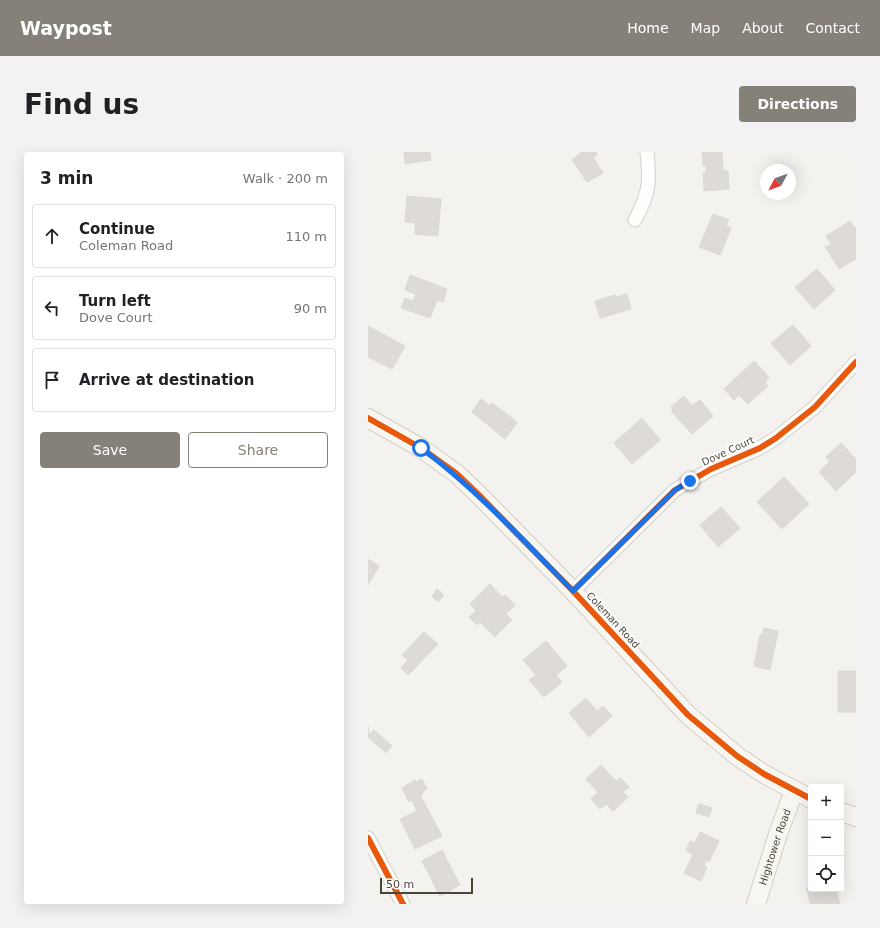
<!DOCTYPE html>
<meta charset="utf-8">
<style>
body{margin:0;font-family:"DejaVu Sans",sans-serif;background:#f2f2f2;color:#202124}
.controls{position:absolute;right:12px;bottom:12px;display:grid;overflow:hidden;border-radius:4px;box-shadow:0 4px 16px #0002}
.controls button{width:36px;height:36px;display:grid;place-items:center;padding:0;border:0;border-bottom:1px solid #e0e0e0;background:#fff;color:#202124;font:20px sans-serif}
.compass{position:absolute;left:392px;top:12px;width:36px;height:36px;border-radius:50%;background:#fff;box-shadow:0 4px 16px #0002;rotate:229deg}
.scale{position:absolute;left:12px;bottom:10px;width:93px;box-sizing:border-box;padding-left:4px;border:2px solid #4b4439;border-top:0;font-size:11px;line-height:14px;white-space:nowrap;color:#4b4439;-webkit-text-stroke:3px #fff;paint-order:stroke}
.stop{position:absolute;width:12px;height:12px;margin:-9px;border:3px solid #1a73e8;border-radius:50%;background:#fff}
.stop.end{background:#1a73e8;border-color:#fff;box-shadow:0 1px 4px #0008}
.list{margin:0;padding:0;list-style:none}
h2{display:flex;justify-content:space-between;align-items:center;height:52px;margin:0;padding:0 16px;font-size:17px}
h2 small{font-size:13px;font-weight:400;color:#757577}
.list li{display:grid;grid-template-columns:26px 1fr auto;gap:12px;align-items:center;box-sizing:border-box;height:64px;margin:0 8px 8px;padding:0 8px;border:1px solid #e0e0e0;border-radius:4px}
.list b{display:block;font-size:15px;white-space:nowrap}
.list p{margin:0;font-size:13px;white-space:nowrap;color:#757577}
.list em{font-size:13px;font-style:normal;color:#757577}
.actions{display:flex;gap:8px;padding:12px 16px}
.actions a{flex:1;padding:9px 0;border:1px solid #868178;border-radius:4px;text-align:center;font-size:14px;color:#868178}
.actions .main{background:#868178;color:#fff}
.icon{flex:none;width:22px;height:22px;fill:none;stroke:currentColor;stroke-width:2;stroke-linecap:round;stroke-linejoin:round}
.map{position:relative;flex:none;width:488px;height:752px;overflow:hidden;border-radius:4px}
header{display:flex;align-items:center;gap:24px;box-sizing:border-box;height:56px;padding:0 20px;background:#868178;color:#fff}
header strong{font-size:19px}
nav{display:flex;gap:22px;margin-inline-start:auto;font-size:14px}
.intro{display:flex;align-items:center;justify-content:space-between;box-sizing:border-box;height:96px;padding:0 24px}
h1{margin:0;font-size:28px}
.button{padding:10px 18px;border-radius:4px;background:#868178;color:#fff;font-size:14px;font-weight:700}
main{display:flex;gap:24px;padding:0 24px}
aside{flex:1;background:#fff;border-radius:4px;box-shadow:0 4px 16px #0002}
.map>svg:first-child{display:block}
.building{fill:#dedbd6;stroke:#dcd9d4}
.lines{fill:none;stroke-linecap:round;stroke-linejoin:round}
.street-casing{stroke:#d2d0cb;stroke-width:15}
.secondary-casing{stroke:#d3cfc5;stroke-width:20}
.street{stroke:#fdfdfc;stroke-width:13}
.secondary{stroke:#f7f6f1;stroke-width:18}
.cycleway-casing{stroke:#fff;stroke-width:8}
.cycleway{stroke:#e8590c;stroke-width:6}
.route{stroke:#1a73e8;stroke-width:5}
.labels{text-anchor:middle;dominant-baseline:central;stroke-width:3.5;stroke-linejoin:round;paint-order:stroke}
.street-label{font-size:10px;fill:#4b4439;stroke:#fff}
</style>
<header>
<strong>Waypost</strong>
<nav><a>Home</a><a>Map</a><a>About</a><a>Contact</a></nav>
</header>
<div class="intro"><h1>Find us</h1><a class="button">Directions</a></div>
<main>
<aside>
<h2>3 min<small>Walk · 200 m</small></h2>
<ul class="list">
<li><svg class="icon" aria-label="ahead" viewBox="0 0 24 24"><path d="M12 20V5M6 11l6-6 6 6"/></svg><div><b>Continue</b><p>Coleman Road</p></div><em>110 m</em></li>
<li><svg class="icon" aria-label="left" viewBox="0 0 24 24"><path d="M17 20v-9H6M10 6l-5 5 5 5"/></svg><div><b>Turn left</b><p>Dove Court</p></div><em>90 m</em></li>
<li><svg class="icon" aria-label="arrive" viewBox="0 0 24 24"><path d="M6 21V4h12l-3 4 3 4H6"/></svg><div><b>Arrive at destination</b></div></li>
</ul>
<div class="actions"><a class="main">Save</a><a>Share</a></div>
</aside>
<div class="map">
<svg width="488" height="752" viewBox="0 0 488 752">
<rect width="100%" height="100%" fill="#f4f2ee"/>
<g class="building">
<path d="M36,0H62L63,8L37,12Z"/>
<path d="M214,0H228L229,3L225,5L235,21L219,30L204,8Z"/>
<path d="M334,0H354L355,19H360L361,37L336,39L335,21H338V13L335,14Z"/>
<path d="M39,44L73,47L70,84L47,82V71L37,70Z"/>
<path d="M345,62L361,68L358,74L363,76L352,103L331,95Z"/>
<path d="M482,69L486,76L488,75V107L471,117L457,95L463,92L458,84Z"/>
<path d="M449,117L467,138L446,157L427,135Z"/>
<path d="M42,123L79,137L75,150L69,148L62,166L33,156L37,146L45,149L48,142L37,138Z"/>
<path d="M259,142L263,157L232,166L227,149L247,143L248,145Z"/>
<path d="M425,173L443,194L422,213L403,191Z"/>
<path d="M0,174L37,194L24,217L0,205Z"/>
<path d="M386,209L401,225L397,230L400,234L380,252L371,243L366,248L356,237Z"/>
<path d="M316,244L324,254L332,248L345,264L324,282L303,259L305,258L303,255Z"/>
<path d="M113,247L122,254L124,251L149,270L137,287L104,260Z"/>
<path d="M274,266L292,288L264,312L246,291Z"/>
<path d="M473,291L488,307V320L468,339L451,320L462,309L458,305Z"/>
<path d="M416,325L441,352L414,377L389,350Z"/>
<path d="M353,355L372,376L350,395L332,373Z"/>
<path d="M0,407L11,414L0,433Z"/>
<path d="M122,432L134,445L137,443L147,453L138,462L144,468L127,485L112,470L109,473L101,465L108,459L102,452Z"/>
<path d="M69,437L76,443L70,450L64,444Z"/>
<path d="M396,476L410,479L402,518L386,514L392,483H394Z"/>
<path d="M56,480L70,492L40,523L33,516L40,508L34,503Z"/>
<path d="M178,489L199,514L188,523L194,530L176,545L161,528L168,523L155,508Z"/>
<rect x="470" y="519" width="18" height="41"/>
<path d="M218,546L229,559L235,554L244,564L221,585L201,561Z"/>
<path d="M0,574L1,583L6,578L24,594L18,601L0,585Z"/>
<path d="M233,613L248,629L252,626L261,635L255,640L260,645L245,659L238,652L232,657L223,647L230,640L218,627Z"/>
<path d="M54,627L59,637L54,640L55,642L52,643L74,684L47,697L32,667L49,659L44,648L41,650L34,636L47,628L48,630Z"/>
<path d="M331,652L344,656L341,665L328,661Z"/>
<path d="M332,680L351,689L341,710L338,708L336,714L339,715L333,729L316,721L325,703L318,698L322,689L327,691Z"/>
<path d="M74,698L92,733L72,744L54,709Z"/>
<path d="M443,735V737H468L472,752H442L439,736Z"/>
</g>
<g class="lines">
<g class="street-casing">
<g id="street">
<path d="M267,68C282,40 282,31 279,0"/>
<path d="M205,439L307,338L343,317L392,296L408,286L447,255L488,210"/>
<path d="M0,686L35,752"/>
</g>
</g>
<g class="secondary-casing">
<g id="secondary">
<path d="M0,266L53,296L89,322L113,345L205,439L320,563L369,604L396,622L443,647"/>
<path d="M473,660L488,665"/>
<path id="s1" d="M388,752L410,682L426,639"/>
</g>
</g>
<use href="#street" class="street"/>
<use href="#secondary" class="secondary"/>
<g class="cycleway-casing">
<g id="cycleway">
<path d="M0,266L53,296L89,322L113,345L205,439L320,563L369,604L396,622L443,647"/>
<path d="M205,439L307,338L343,317L392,296L408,286L447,255L488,210"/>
<path d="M0,686L35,752"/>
</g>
</g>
<use href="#cycleway" class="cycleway"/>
</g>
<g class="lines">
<path class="route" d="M53,296C109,338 156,389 205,439L307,338L322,329"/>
</g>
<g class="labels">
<g class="street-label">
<text transform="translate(360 299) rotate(-25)">Dove Court</text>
<text transform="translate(245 468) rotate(47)">Coleman Road</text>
<text stroke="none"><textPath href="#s1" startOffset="60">Hightower Road</textPath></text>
</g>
</g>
</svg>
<div class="controls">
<button>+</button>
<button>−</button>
<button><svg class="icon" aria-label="locate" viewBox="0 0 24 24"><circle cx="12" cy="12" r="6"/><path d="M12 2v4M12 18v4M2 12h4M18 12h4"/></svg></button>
</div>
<svg class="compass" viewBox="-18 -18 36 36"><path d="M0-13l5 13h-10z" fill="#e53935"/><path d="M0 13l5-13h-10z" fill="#757577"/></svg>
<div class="scale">50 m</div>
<div class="stop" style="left:53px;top:296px"></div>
<div class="stop end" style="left:322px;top:329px"></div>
</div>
</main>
